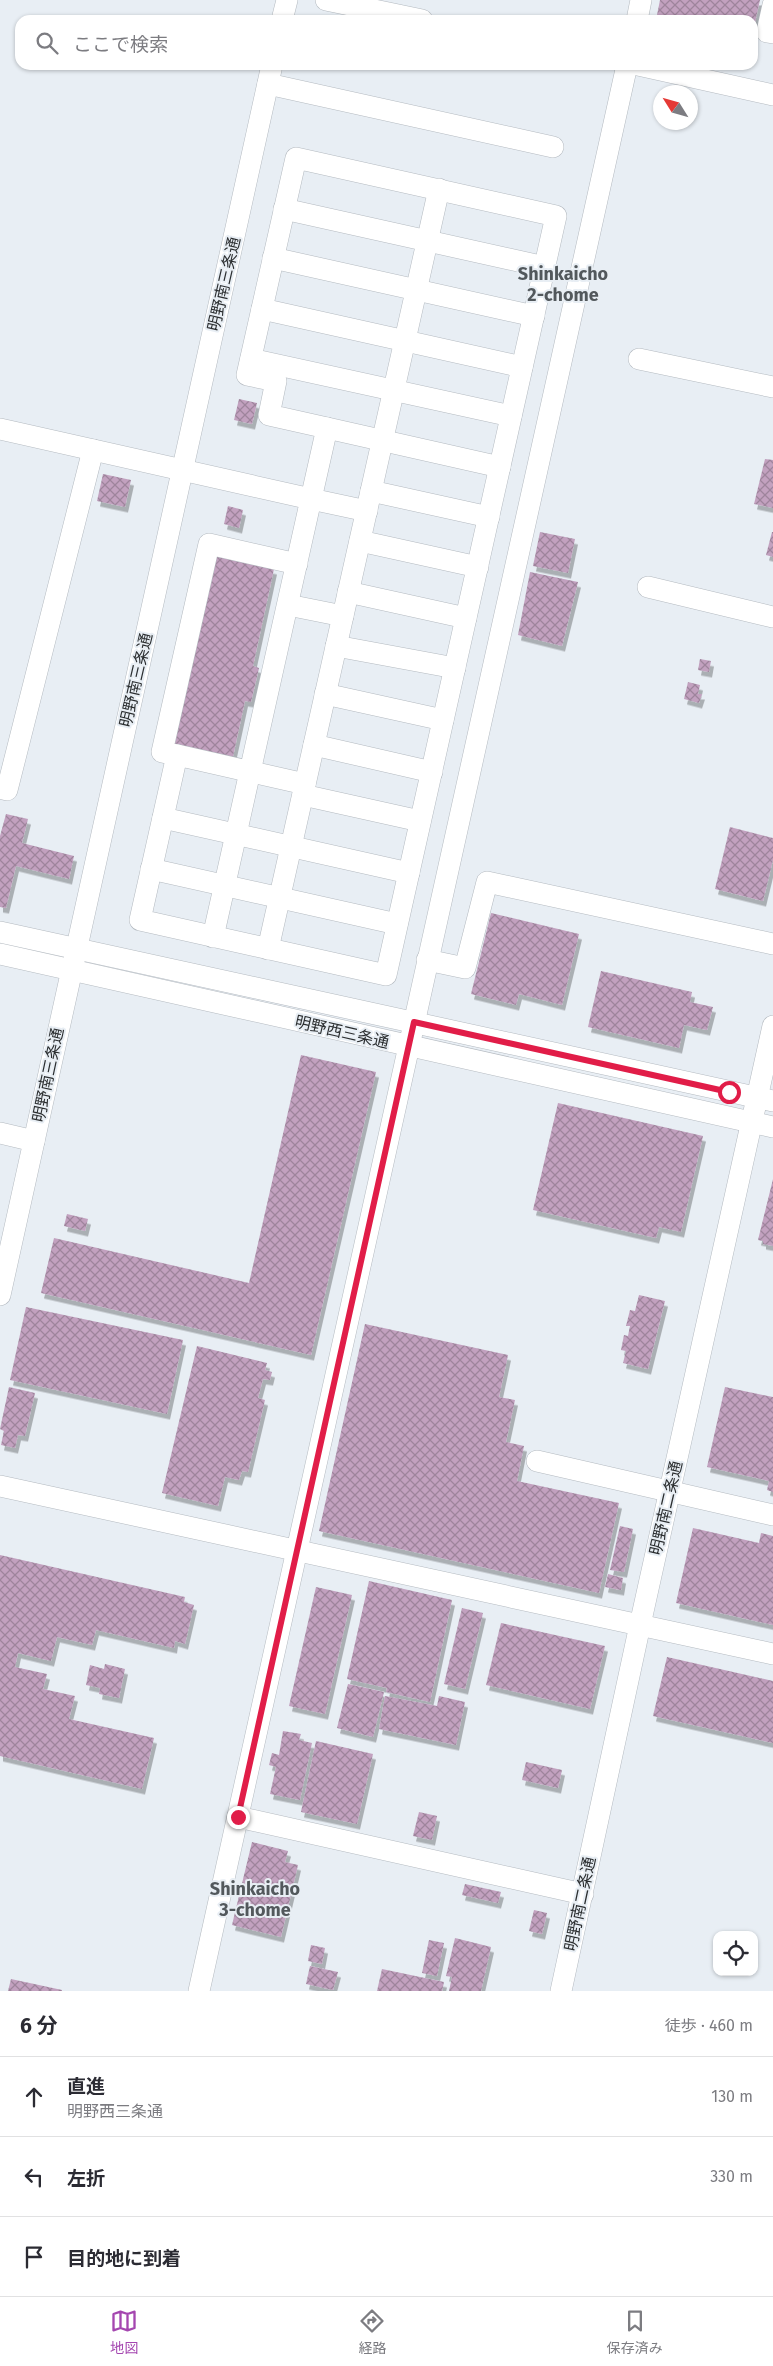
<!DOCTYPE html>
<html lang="ja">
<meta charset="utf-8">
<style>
body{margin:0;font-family:"Fira Sans","Noto Sans JP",sans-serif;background:#f2f2f3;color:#2b2b33}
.controls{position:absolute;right:15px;bottom:15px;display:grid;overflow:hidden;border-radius:10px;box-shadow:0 1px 4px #0004}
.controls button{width:45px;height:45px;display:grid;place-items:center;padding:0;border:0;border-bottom:1px solid #e1e1e2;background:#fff;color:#2b2b33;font:25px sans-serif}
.compass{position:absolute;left:653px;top:85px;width:45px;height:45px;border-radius:50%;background:#fff;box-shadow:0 1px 4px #0004;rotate:307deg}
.stop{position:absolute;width:15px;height:15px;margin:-11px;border:4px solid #e11d48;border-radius:50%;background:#fff}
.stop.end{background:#e11d48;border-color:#fff;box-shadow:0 1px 5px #0008}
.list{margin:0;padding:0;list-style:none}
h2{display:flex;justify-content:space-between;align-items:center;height:65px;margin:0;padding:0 20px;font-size:21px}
h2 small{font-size:16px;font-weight:400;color:#7c7c81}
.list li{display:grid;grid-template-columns:32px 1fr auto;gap:15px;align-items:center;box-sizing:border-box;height:80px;padding:0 20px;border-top:1px solid #e1e1e2}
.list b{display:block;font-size:19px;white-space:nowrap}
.list p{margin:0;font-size:16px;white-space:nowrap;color:#7c7c81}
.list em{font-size:16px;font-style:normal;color:#7c7c81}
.icon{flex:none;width:28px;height:28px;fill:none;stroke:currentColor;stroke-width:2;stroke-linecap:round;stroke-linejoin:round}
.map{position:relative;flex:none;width:773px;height:1991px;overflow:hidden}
.search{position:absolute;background:#fff;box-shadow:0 1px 4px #0004;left:15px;right:15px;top:15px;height:55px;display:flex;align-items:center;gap:12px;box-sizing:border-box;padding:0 18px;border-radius:15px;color:#7c7c81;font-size:19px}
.sheet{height:305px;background:#fff}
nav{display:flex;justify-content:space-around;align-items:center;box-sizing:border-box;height:70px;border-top:1px solid #e1e1e2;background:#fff;font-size:14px;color:#7c7c81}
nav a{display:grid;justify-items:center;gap:2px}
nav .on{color:#a547b0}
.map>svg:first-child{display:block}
.building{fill:url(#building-cross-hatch);filter:url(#shadow)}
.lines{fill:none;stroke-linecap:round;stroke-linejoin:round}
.minor-casing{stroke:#b4bac0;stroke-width:22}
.minor{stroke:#fff;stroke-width:21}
.route{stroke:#e11d48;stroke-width:6}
.labels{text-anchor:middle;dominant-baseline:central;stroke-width:4;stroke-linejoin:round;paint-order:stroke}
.street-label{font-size:16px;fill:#2b2e30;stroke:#e8eef4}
.neighbourhood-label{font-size:18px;font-weight:bold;fill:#52585c;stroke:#e8eef4}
</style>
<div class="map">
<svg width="773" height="1991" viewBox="0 0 773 1991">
<defs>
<pattern id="building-cross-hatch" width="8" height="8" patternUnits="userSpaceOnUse" patternTransform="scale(1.25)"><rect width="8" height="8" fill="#c2a1bf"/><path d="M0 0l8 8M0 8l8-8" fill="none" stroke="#9e849c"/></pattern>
<filter id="shadow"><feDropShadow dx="3" dy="5.5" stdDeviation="0" flood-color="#0004"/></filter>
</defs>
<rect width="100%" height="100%" fill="#e8eef4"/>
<g class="building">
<path d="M660,0H760L754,27L753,20H656Z"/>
<path d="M239,399L257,403L252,424L234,420Z"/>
<path d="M765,459L773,460V508L754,504Z"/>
<path d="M103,474L131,480L125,507L97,501Z"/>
<path d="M228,506L243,510L239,528L224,524Z"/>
<path d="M540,532L575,539L568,573L533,566Z"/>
<path d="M772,532H773V557L766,555Z"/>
<path d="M214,555L274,569L253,666L259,668L251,702L245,701L232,761L171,747Z"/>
<path d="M530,572L578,582L562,646L518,635Z"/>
<path d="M700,659L711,661L709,672L698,670Z"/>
<path d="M688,682L700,685L698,694H702L699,703L684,699Z"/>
<path d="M6,814L28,819L22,843L74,856L69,879L16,866L6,908L0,907V836Z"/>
<path d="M730,827L773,838V860L763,901L715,889Z"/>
<path d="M491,913L579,934L562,1005L519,994L516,1005L471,994Z"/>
<path d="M601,971L692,992L690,1002L713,1007L707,1030L684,1025L679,1048L588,1027Z"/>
<path d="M301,1055L376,1072L311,1355L41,1293L54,1238L249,1283Z"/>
<path d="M558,1103L703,1136L681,1232L659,1227L656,1238L533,1210Z"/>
<path d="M773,1179V1246L763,1244V1241L758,1240Z"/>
<path d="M67,1214L88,1219L85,1231L64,1226Z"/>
<path d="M639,1295L665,1301L648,1369L623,1363L626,1351L621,1350L624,1335L628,1336L630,1326H626L630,1310L635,1311Z"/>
<path d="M26,1307L183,1340L167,1414L10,1380Z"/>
<path d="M365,1324L508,1355L499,1397L515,1400L506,1442L524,1446L517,1481L619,1503L599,1593L319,1531Z"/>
<path d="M197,1346L267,1363L265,1370L272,1372L270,1380L263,1379L258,1398L265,1400L248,1472L242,1471L239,1480L225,1477L218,1506L162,1493Z"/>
<path d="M9,1387L35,1393L25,1436L18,1435L15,1448L1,1445L4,1431L0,1429Z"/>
<path d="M725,1387L773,1397V1492L767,1490L769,1481L707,1467Z"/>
<path d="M620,1526L633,1529L624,1572L610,1570Z"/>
<path d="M693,1528L759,1543L761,1533L773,1536V1625L676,1603Z"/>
<path d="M0,1555L185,1597L184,1602L194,1605L185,1644L175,1641L174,1648L96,1630L92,1645L57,1637L51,1661L18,1653L15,1667L47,1674L43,1689L75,1696L69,1719L154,1738L142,1789L0,1756Z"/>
<path d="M608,1574L623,1578L621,1590L605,1587Z"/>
<path d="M369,1581L452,1600L430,1702L386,1692L387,1688L347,1679Z"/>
<path d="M316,1587L352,1595L325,1714L289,1706Z"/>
<path d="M462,1608L483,1613L465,1689L444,1684Z"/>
<path d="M501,1623L605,1646L590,1709L486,1685Z"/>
<path d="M667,1657L773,1681V1743L653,1716Z"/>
<path d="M105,1664L125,1669L119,1698L99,1694L100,1688L86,1685L90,1665L104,1669Z"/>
<path d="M348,1684L384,1692L373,1737L337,1728Z"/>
<path d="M385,1696L437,1706L439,1696L465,1702L456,1745L379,1729Z"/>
<path d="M283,1731L301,1734L299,1740L312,1743L300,1800L270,1794L276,1767L269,1765L272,1753L279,1755Z"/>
<path d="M316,1741L373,1754L357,1824L301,1812Z"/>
<path d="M526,1762L562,1770L558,1788L522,1780Z"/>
<path d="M419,1812L437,1816L432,1840L413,1836Z"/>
<path d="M252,1842L288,1851L285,1862L298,1865L281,1937L232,1925Z"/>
<path d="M465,1884L501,1892L498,1903L462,1895Z"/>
<path d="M534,1910L547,1913L542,1934L529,1931Z"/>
<path d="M455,1938L491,1947L481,1991H449L452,1977L446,1976Z"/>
<path d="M429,1940L444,1943L437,1976L422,1973Z"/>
<path d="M311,1945L325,1948L322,1964L308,1961Z"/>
<path d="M310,1966L338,1972L333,1990L306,1984Z"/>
<path d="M382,1969L444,1982L442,1991H377Z"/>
<path d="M11,1979L62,1990V1991H8Z"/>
</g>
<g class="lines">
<g class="minor-casing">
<g id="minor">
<path d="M326,0L422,20"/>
<path d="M773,5L767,32L773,33"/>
<path d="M282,20L287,0"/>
<path d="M637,20L641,0"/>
<path d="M638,65L773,95"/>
<path d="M268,84L553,147"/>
<path d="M284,209L545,267"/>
<path d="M273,258L534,316"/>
<path d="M262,309L522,367"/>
<path d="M251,359L511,416"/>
<path d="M639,359L773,387"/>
<path d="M327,428L500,467"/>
<path d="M0,429L311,499L213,937"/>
<path d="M371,491L489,517"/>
<path d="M360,541L478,567"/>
<path d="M648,587L773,617"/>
<path d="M348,592L466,618"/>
<path d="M288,605L343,616"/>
<path d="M336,646L455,668"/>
<path d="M325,694L443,720"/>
<path d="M314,745L432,772"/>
<path d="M177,755L162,752L209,544L297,564"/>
<path d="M305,784L177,755L140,920L386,975L556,216L296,158L247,375L276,381L269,415L327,428L311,499L367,511"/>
<path d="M0,788L7,790L93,450"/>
<path d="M303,795L420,821"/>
<path d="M163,818L409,873"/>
<path d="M151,869L397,924"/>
<path d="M0,932L773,1101"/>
<path d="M268,949L439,189"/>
<path d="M0,954L773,1127"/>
<path d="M427,960L465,968L487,882L773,944"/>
<path d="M0,1133L34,1141"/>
<path d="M0,1295L272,65"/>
<path d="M537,1461L773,1515"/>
<path d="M0,1486L773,1654"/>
<path d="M238,1817L583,1894"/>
<path d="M199,1991L627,65"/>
<path d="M561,1991L640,1625L773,1026"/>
</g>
</g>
<use href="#minor" class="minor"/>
</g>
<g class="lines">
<path class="route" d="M238,1817L414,1022L729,1092"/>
</g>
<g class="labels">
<g class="street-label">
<text transform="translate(224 284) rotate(-77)">明野南三条通</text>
<text transform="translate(136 680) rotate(-77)">明野南三条通</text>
<text transform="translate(342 1032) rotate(13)">明野西三条通</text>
<text transform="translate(48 1075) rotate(-78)">明野南三条通</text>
<text transform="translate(666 1508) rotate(-77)">明野南二条通</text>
<text transform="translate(580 1904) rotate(-78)">明野南二条通</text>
</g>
<g class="neighbourhood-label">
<text x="563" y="274">Shinkaicho<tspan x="563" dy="21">2-chome</tspan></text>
<text x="255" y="1889">Shinkaicho<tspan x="255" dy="21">3-chome</tspan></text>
</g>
</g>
</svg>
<div class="controls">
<button><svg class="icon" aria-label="locate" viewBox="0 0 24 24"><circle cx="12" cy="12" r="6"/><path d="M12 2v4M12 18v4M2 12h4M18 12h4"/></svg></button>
</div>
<svg class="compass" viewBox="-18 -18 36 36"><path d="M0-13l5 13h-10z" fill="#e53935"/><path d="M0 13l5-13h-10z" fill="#7c7c81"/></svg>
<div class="stop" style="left:729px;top:1092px"></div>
<div class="stop end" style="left:238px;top:1817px"></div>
<div class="search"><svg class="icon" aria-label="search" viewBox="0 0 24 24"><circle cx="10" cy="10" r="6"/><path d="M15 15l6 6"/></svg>ここで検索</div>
</div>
<section class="sheet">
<h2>6 分<small>徒歩 · 460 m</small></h2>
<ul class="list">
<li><svg class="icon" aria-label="ahead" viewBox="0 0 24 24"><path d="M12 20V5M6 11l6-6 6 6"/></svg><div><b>直進</b><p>明野西三条通</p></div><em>130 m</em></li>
<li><svg class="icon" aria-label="left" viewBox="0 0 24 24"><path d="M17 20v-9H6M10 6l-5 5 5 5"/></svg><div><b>左折</b></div><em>330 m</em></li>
<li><svg class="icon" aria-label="arrive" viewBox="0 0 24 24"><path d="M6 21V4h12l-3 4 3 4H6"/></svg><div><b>目的地に到着</b></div></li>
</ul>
</section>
<nav>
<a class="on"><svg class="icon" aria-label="map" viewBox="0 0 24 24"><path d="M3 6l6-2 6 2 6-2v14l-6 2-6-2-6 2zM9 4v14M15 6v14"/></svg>地図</a>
<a><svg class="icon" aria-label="directions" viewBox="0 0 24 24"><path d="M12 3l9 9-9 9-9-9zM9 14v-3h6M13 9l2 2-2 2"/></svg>経路</a>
<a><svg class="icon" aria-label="saved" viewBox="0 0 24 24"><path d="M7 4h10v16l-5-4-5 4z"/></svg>保存済み</a>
</nav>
